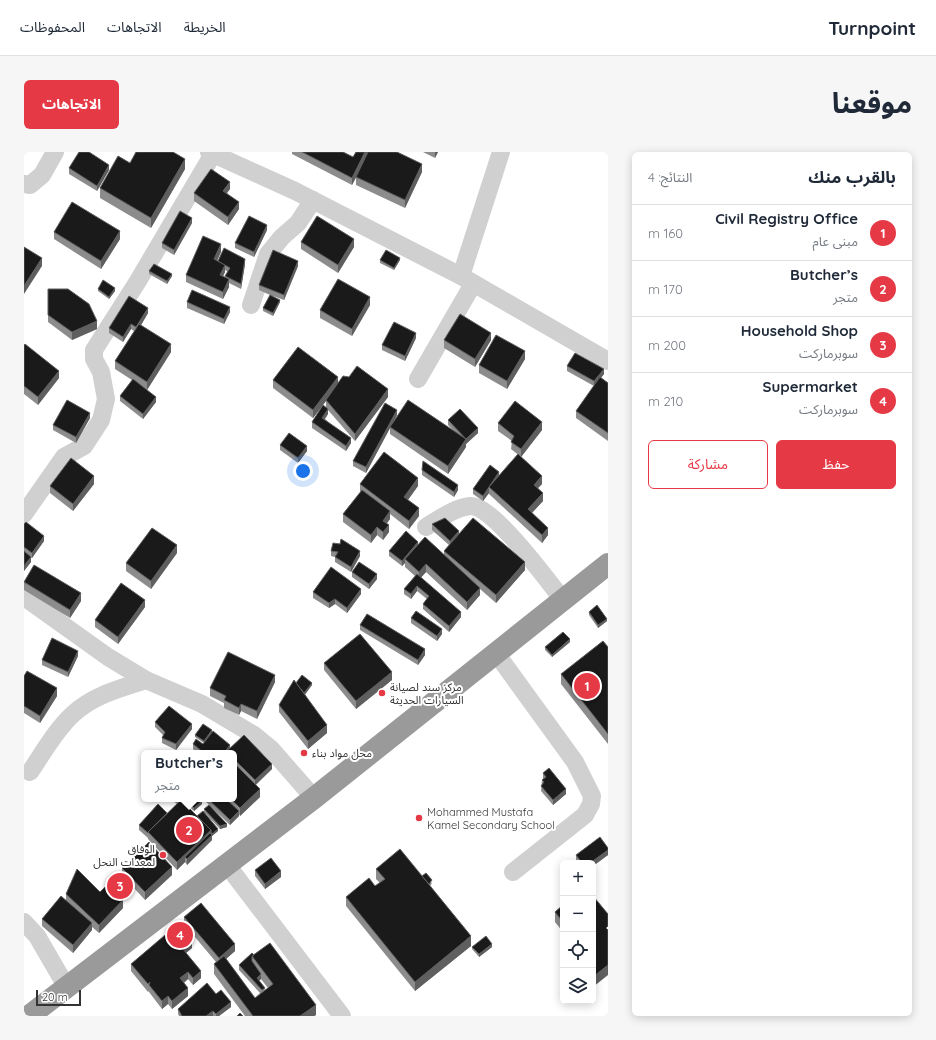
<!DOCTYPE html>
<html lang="ar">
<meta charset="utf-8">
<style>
body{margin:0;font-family:Quicksand,"Noto Sans Arabic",sans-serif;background:#f6f6f7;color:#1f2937;direction:rtl}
.controls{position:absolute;right:12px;bottom:12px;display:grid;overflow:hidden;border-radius:6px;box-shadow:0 2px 10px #0003}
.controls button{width:36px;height:36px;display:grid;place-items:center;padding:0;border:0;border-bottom:1px solid #e0e1e3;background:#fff;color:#1f2937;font:20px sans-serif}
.scale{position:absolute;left:12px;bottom:10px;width:45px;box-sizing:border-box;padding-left:4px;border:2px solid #333;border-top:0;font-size:11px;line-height:14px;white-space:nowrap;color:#333;-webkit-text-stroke:3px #fff;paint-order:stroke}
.you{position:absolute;left:279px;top:319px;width:14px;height:14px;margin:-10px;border:3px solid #fff;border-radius:50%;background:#1a73e8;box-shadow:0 0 0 6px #1a73e833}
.badge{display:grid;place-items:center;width:26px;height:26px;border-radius:50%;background:#e63946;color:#fff;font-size:13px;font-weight:700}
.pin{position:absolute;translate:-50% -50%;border:2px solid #fff;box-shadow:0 1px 4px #0006}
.popup{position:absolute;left:117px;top:598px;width:96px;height:52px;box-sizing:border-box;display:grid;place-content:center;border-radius:6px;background:#fff;filter:drop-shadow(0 1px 3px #0005);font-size:13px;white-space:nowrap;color:#747a83}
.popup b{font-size:15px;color:#1f2937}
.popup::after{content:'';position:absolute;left:50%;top:100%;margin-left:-8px;border:8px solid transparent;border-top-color:#fff}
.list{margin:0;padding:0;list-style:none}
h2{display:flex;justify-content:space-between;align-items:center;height:52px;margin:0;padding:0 16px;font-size:17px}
h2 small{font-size:13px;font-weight:400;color:#747a83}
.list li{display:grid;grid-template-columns:26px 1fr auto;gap:12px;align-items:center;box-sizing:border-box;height:56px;padding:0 16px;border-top:1px solid #e0e1e3}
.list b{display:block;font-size:15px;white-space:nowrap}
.list p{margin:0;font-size:13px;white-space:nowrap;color:#747a83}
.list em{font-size:13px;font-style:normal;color:#747a83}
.actions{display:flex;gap:8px;padding:12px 16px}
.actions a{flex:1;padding:9px 0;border:1px solid #e63946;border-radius:6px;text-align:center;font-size:14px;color:#e63946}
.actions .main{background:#e63946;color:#fff}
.icon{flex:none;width:22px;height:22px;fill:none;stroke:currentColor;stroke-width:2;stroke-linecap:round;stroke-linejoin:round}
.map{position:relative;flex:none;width:584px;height:864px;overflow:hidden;direction:ltr;border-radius:6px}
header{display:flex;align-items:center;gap:24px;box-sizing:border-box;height:56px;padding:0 20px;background:#fff;border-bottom:1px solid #e0e1e3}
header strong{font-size:19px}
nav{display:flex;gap:22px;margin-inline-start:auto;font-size:14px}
.intro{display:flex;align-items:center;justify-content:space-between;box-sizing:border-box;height:96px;padding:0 24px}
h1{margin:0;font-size:28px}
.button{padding:10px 18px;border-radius:6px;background:#e63946;color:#fff;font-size:14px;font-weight:700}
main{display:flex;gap:24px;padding:0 24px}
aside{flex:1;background:#fff;border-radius:6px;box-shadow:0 2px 10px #0003}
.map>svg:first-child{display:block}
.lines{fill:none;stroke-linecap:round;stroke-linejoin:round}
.minor{stroke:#d0d0d0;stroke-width:18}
.highway{stroke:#9a9a9a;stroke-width:22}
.wall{fill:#8c8c8c;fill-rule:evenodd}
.shaded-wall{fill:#5f5f5f}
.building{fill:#1a1a1a;stroke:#5f5f5f}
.poi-dot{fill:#e63946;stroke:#fff;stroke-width:1.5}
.labels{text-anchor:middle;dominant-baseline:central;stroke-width:4;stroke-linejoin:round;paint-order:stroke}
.poi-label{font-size:11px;fill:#333;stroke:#fff;text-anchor:start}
</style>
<header>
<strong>Turnpoint</strong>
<nav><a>الخريطة</a><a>الاتجاهات</a><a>المحفوظات</a></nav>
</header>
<div class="intro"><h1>موقعنا</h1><a class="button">الاتجاهات</a></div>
<main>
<aside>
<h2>بالقرب منك<small>النتائج: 4</small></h2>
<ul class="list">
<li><span class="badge">1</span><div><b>Civil Registry Office</b><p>مبنى عام</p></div><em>160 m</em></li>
<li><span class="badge">2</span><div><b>Butcher’s</b><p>متجر</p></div><em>170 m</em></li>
<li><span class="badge">3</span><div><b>Household Shop</b><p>سوبرماركت</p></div><em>200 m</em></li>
<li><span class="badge">4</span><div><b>Supermarket</b><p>سوبرماركت</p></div><em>210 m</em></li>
</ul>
<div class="actions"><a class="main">حفظ</a><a>مشاركة</a></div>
</aside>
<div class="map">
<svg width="584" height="864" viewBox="0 0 584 864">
<rect width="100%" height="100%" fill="#fff"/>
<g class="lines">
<g class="minor">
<path d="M185,0L271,39L437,124L584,209"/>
<path d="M0,32L6,33L18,23L31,0"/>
<path d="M437,124L477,0"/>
<path d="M227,153L244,102L258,85L274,71L289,48"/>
<path d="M394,227L449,132"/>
<path d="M0,362L40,305L60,294L77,268L82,247L77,220L70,207V198L114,129L189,2"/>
<path d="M402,375C415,367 430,356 446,354C467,351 525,430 539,448"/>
<path d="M0,445L84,505L122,528L178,552L230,583L247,597L290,646"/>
<path d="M472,501L551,610L568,644L567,652L561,663L489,720"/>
<path d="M6,620C19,601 31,579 48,563C68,544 96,536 122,528"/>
<path d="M203,713L318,864"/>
<path d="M0,770L13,784L42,834"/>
</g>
<path class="highway" d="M5,864L290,646L584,412"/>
</g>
<g class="wall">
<path d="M268,0H319L329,5L398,20L381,56L332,33V25L333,24L328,33L268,2Z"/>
<path d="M399,0H414L411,6Z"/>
<path d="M106,11L161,17L127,76L76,46V36Z"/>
<path d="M45,16L85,18L73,39L45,22Z"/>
<path d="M206,37L203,41L215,57L204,73L170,49V41Z"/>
<path d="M168,71L150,103L138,96V91Z"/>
<path d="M243,78L230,105L211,96V91Z"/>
<path d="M30,80L96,87L77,117L30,87Z"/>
<path d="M277,90L330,95L314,121L277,97Z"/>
<path d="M197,100L193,109L221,112L217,137L205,131V135L199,147L162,130V123ZM201,118L204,120L201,125L199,124L201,120Z"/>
<path d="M356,108H376L370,118L356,111Z"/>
<path d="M274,114L260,148L249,144L256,150L249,164L239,159V156L246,143L235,138V133Z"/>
<path d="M125,119L148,124L143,132L125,122Z"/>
<path d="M24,137L73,177L48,188L24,170Z"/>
<path d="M74,137L91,139L85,147L74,139Z"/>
<path d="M163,150L206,160L200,172L163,156Z"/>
<path d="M346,153L328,184L296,166V158Z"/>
<path d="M124,161L117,173L147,200L123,238L132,250L119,267L96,249V244L108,228L91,217V209L110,179L107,177L99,190L85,181V176Z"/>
<path d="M392,186L381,209L358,198V193Z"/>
<path d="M420,188H467L451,215L420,196Z"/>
<path d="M0,193L35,226L14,253L0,242Z"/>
<path d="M501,207L483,237L455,221V213Z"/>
<path d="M543,214L580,222L577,226L584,231V289L552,266V259L570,234L543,219Z"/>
<path d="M249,228L314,230L364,245L331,289L304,258V262L301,267L327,291L322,299L288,276V270L302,255V249L289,266L249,236Z"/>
<path d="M373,263L369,270L429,278L424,273V268L454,281L442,292V295L424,322L366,282V276L342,321L329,314V309Z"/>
<path d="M66,266L52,291L29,278V273Z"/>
<path d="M474,271L518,278L497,305L487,297L488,289L474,279Z"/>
<path d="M256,293L283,299L274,311L256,298Z"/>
<path d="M398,318L434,338L430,345L398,323Z"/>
<path d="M475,323L518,332L514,336L519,349L508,361L524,383L518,391L465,342V341L459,349L449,342V337Z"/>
<path d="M70,332L49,359L26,341V334Z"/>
<path d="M336,332L394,334L384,348L395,364L385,377L366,362V367L363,371L365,380L359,388L353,383L347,391L319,370V362L337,340L336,339Z"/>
<path d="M0,372L20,389L8,406H7V410L0,419Z"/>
<path d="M408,372L435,382L501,418L472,451L456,437V443L443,458L402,420L397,425L437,465L425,480L399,457V452L403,447L393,439L387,447L380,442V437L391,424L381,415V411L378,414L365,404V399L394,393L420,403V399L425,393L408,378Z"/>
<path d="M307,399L336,404L327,420L311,410V405L307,404Z"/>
<path d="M153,401L127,437L102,419V411Z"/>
<path d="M328,420L353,427L345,437L328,425Z"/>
<path d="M0,430L57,449L46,466L0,438Z"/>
<path d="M289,440L337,442L323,461L311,452L305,456L289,446Z"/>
<path d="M121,455L94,492L71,475V468Z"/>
<path d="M565,460L583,469L574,476L565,463Z"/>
<path d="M387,466L418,482L413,489L387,471Z"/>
<path d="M336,473L401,503L394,513L336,478Z"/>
<path d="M546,490L528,505L521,498V495Z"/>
<path d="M584,495V592L537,532V522Z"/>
<path d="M54,504L44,525L18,513V508Z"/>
<path d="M300,511L368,528L332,557L300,518Z"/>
<path d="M0,524L33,544L16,571L0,561Z"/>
<path d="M251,530L233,567L217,559L215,563L200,556V551L186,544V536Z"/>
<path d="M272,531L288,533L281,542L303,581L284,597L255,560V553Z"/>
<path d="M131,570L168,577L152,598L138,591V586L139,583L131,575Z"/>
<path d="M188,580L206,596L248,617L232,633L236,645L216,664L215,662V664L206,673L181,649V647H210V601H173L169,597V592H179L180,591L171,585V583Z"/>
<path d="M519,621L542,642L529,653L517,639L518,628L519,627Z"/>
<path d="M138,647H176L178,652L170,659L164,653L163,654L173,664L194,679L188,684V688L163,713L161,710L153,718L124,687V686L115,678V673L143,662L153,652L148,648L141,649Z"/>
<path d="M180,657L203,675L196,677L180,660Z"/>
<path d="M584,696V703L569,714V711H554L552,708V703Z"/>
<path d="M98,716L148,723L121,748L98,723Z"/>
<path d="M352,717L398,724L408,731L406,734L447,794L391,839L322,754V745L351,734L356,731L352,727Z"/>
<path d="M231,718L257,725L241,737L231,724Z"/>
<path d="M76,740L99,756L75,781L68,775V778L49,801L18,774V767L42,749V742Z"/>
<path d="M538,745H539V780L531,770V760L538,754Z"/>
<path d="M160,765L211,799L202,807L231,846L236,841L215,818V813L228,801L292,863L290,864H221L190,822V812L192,810L160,772ZM237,827L244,836L241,838L235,829Z"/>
<path d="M448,795H468L455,805L448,797Z"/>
<path d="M168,796L162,801L177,826L169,833L164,827L160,831L164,844L148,857L144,852L138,857L125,840V839L124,840L107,819V812Z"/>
<path d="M192,842L207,855L195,864H155L154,862V857Z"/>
</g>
<g class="shaded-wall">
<path d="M341,0H345L328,33V26Z"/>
<path d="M411,0H414L411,6Z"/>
<path d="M161,7V17L127,76V66Z"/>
<path d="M398,12V20L381,56V48Z"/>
<path d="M85,13V18L73,39V34Z"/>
<path d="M206,30V37L199,46V39Z"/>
<path d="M215,50V57L204,73V65Z"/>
<path d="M168,66V71L150,103V98Z"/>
<path d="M243,73V78L230,105V100Z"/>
<path d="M96,79V87L77,117V109Z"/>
<path d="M330,87V95L314,121V113Z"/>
<path d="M197,92V100L190,115V107Z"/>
<path d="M18,106V114L0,142V134Z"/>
<path d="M376,106V108L370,118V116Z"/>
<path d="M221,107V112L217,137V132Z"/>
<path d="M274,109V114L260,148V143Z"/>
<path d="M201,113V120L196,131V123Z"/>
<path d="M148,122V124L143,132V129Z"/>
<path d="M205,127V135L199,147V140Z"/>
<path d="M91,136V139L85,147V145Z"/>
<path d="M346,145V153L328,184V177Z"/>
<path d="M256,148V150L249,164V161Z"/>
<path d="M206,155V160L200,172V167Z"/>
<path d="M124,156V161L113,180V175Z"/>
<path d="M73,169V177L48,188V180Z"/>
<path d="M107,172V177L99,190V185Z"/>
<path d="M392,181V186L381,209V204Z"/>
<path d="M467,181V188L451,215V207Z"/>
<path d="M147,192V200L123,238V230Z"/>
<path d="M501,199V207L483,237V229Z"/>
<path d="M580,217V222L570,234V229Z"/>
<path d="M35,219V226L14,253V245Z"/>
<path d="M314,225V233L302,248V249L289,266V258Z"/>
<path d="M364,237V245L331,289V282Z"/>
<path d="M132,245V250L119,267V262Z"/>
<path d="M304,257V262L298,271V266Z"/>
<path d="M373,258V263L342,321V315Z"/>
<path d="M66,261V266L52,291V285Z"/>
<path d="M518,270V278L497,305V297Z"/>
<path d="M454,276V281L442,292V295L424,322V314L442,287Z"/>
<path d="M327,286V291L322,299V294Z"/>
<path d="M283,294V299L274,311V306Z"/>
<path d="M475,320V325L465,335Z"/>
<path d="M70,324V332L49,359V352Z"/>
<path d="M518,324V332L510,340V333Z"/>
<path d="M394,326V334L380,353V345Z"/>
<path d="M434,333V338L430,345V340Z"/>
<path d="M465,336V341L459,349V344Z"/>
<path d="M519,341V349L504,365V357Z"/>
<path d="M395,356V364L385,377V369Z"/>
<path d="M366,359V367L359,376V369Z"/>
<path d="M365,373V380L359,388V380Z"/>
<path d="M353,375V383L347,391V383Z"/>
<path d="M524,376V383L518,391V383Z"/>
<path d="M435,379V384L426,394V389Z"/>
<path d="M20,384V389L8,406V401Z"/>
<path d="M394,390V395L381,407V411L378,414V409Z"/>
<path d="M153,393V401L127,437V429Z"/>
<path d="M336,399V404L327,420V415Z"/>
<path d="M7,405V410L0,419V414Z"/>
<path d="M501,410V418L472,451V443Z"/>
<path d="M402,412V420L395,428V420Z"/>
<path d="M353,422V427L345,437V432Z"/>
<path d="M393,434V439L387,447V442Z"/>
<path d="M456,436V443L443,458V450Z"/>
<path d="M337,437V442L323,461V456Z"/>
<path d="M57,441V449L46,466V458Z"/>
<path d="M311,447V452L305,456V451Z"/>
<path d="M121,448V455L94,492V485Z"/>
<path d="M437,460V465L425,480V474Z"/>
<path d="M583,467V469L574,476V473Z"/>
<path d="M418,477V482L413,489V484Z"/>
<path d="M546,487V490L528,505V503Z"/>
<path d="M401,497V503L394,513V508Z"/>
<path d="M54,499V504L44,525V520Z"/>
<path d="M368,520V528L332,557V549Z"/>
<path d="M251,523V530L233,567V559Z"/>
<path d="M288,531V533L280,544V541Z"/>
<path d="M33,536V544L16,571V564Z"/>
<path d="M217,552V559L215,563V556Z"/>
<path d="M168,572V577L152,598V592Z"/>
<path d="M303,573V581L284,597V589Z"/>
<path d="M188,578V581L180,592V589Z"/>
<path d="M206,593V598L203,599V601H200Z"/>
<path d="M248,612V617L231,633V628Z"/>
<path d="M236,637V645L216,664V656Z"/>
<path d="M542,637V642L529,653V648Z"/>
<path d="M165,647H169L164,650V653L159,658V653Z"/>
<path d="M178,649V652L170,659V656Z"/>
<path d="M215,659V664L206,673V668Z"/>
<path d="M203,672V675L196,677V674Z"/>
<path d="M194,677V679L188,684V682Z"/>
<path d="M187,678V684L188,683V688L163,713V707L161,705V710L153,718V710Z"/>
<path d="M584,698V703L569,714V711H566Z"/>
<path d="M148,715V723L121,748V740Z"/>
<path d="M257,719V725L241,737V732Z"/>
<path d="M99,748V756L75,781V773Z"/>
<path d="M68,771V778L49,801V793Z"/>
<path d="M447,784V794L391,839V830Z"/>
<path d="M168,788V796L158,804V796Z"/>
<path d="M211,792V799L195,813V806Z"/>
<path d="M468,792V795L455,805V802Z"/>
<path d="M584,813V823L569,835V825Z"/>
<path d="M177,819V826L169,833V826Z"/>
<path d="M164,820V827L156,834V826Z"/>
<path d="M237,822V827L233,831V826Z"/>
<path d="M164,836V844L148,857V849Z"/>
<path d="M144,844V852L138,857V849Z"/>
<path d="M207,850V855L195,864H192V862Z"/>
<path d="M292,853V863L290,864H276Z"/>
<path d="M189,859V864H182Z"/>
</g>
<g class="building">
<path d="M55,0H65L85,13L73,34L45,16Z"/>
<path d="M112,0H149L161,7L127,66L76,36L94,4L106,11Z"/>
<path d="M278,0H319L329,5L332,0H341L328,26Z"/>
<path d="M344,0H373L398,12L381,48L332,25Z"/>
<path d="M187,17L206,30L199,39L215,50L204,65L170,41Z"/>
<path d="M48,50L96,79L77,109L30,80Z"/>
<path d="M156,59L168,66L150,98L138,91Z"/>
<path d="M225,64L243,73L230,100L211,91Z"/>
<path d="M293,64L330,87L314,113L277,90Z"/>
<path d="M179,84L197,92L190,107L201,113L196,123L205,127L199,140L162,123Z"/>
<path d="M0,95L18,106L0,134Z"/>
<path d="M200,96L221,107L217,132L201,124L206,116L194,109Z"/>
<path d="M249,98L274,109L260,143L235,133Z"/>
<path d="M362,98L376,106L370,116L356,108Z"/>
<path d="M130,112L148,122L143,129L125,119Z"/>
<path d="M314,127L346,145L328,177L296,158Z"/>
<path d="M79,128L91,136L85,145L74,137Z"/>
<path d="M24,137H44L65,152L73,169L48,180L24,163Z"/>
<path d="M168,138L206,155L200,167L163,150Z"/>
<path d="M246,143L256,148L249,161L239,156Z"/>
<path d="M105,144L124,156L112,175L107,172L99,185L85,176Z"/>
<path d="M436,162L467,181L451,207L420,188Z"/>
<path d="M370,170L392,181L381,204L358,193Z"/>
<path d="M115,172L147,192L123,230L91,209Z"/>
<path d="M472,183L501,199L483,229L455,213Z"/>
<path d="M1,192L35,219L14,245L0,234V193Z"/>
<path d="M274,195L314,225L289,258L249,228Z"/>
<path d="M551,201L580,217L570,229L543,214Z"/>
<path d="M333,214L364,237L331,282L302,248L319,224L325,225Z"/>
<path d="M576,225L584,231V281L552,259Z"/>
<path d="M109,227L132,245L119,262L96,244Z"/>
<path d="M43,248L66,261L52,285L29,273Z"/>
<path d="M384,248L442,287L424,314L366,275Z"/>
<path d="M491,249L518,270L497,297L487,290L490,284L474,271Z"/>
<path d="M361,251L373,258L342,315L329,309Z"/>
<path d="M299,253L304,257L298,266L327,286L322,294L288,270Z"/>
<path d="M436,257L454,276L442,287L424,268Z"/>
<path d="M265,281L283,294L274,306L256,293Z"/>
<path d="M360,300L394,326L380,345L395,356L385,369L336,332Z"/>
<path d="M494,302L518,324L510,333L519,341L504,357L524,376L518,383L465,335Z"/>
<path d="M47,306L70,324L49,352L26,334Z"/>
<path d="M399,309L434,333L430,340L398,318Z"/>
<path d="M466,313L475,320L459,344L449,337Z"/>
<path d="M338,338L366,359L359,369L365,373L359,380L353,375L347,383L319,362Z"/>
<path d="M421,366L435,379L426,389L408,372Z"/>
<path d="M449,366L501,410L472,443L420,399Z"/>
<path d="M2,370L20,384L8,401L0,395V372Z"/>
<path d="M128,376L153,393L127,429L102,411Z"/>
<path d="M382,379L394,390L378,409L365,399Z"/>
<path d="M401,385L456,436L443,450L402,412L395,420L381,407Z"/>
<path d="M317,387L336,399L327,415L311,405L314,400L307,399L309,391L316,392Z"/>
<path d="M0,399L7,405L0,414Z"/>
<path d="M335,410L353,422L345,432L328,420Z"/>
<path d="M10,413L57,441L46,458L0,430Z"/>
<path d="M307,415L337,437L323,456L311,447L305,451L289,440Z"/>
<path d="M393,422L437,460L425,474L399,452L405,444L393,434L387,442L380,437Z"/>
<path d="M97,431L121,448L94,485L71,468Z"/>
<path d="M573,453L583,467L574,473L565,460Z"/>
<path d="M392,459L418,477L413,484L387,466Z"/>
<path d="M343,462L401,497L394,508L336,473Z"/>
<path d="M539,480L546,487L528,503L521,495Z"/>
<path d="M336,482L368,520L332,549L300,511Z"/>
<path d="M28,486L54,499L44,520L18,508Z"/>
<path d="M579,489L584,495V582L537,522Z"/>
<path d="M204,500L251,523L233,559L217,552L215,556L200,548L202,544L186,536Z"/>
<path d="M3,519L33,536L16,564L0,554V524Z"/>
<path d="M278,523L288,531L280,541L272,531Z"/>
<path d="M270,528L303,573L284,589L255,553Z"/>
<path d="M145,554L168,572L152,592L138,586L141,580L131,570Z"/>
<path d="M179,572L188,578L180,589L171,583Z"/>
<path d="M189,579L206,593L200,601H185L184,600L183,601H180L169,592L172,587L179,592Z"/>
<path d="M220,583L248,612L231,628L210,607V601H204L203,599Z"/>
<path d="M210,611L236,637L216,656L207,647H210Z"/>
<path d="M525,616L542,637L529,648L517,634L520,630L518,628L522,625L519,621Z"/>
<path d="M153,647H165L160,652L157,648L156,649Z"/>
<path d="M167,647H176L178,649L170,656L164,650Z"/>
<path d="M184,647H202L215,659L206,668Z"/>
<path d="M157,648L187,678L153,710L124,680Z"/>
<path d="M134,652L143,661L124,680V681L115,673Z"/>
<path d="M185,653L203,672L196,674L180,657Z"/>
<path d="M179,659L194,677L188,682L187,680V678L173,664Z"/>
<path d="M186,681L188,683L163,707L161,705Z"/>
<path d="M576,685L584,696V698L566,711H558L552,703Z"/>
<path d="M125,690L148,715L121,740L98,716Z"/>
<path d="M376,697L447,784L391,830L322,745L345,726L351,734L361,727L352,717Z"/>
<path d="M247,706L257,719L241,732L231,718Z"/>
<path d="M53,717L76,740L83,733L99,748L75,773L42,742Z"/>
<path d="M402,721L408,728L405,732L398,724Z"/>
<path d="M37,744L68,771L49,793L18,767Z"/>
<path d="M569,744L584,762V774L582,776L584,778V813L569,825Z"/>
<path d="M177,751L211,792L195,806L160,765Z"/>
<path d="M539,753V770L531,760Z"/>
<path d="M154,772L168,788L158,796L177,819L169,826L164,820L156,826L164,836L148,849L144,844L138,849L125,833L126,830L124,832L107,812Z"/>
<path d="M462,784L468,792L455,802L448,795Z"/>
<path d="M246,791L292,853L276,864H229L190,812L200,804L231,846L249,832L228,804Z"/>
<path d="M228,801L230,803L228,804V809L237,822L233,826L241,836L238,838L215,813Z"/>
<path d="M183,831L192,842L197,838L207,850L192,862L189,859L182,864H158L154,857Z"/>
<path d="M216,861L219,864H213Z"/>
</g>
<g class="poi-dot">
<circle cx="358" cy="541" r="4"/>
<circle cx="280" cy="601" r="4"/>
<circle cx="395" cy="666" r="4"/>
<circle cx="139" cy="703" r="4"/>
</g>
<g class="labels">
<g class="poi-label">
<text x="366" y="535">مركز سند لصيانة<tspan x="366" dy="13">السيارات الحديثة</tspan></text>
<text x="288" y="601">محل مواد بناء</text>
<text x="403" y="660">Mohammed Mustafa<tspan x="403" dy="13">Kamel Secondary School</tspan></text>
<text x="131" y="697" text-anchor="end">الوفاق<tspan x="131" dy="13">لمعدات النحل</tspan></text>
</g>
</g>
</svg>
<div class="controls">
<button>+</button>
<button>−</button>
<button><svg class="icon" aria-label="locate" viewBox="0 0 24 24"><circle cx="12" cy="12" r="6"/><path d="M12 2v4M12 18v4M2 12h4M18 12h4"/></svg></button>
<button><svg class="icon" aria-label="layers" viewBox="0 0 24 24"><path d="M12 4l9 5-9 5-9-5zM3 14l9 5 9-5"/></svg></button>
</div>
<div class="scale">20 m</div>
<div class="you"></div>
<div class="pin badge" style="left:563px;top:534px">1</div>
<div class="pin badge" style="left:165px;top:678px">2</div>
<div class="popup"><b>Butcher’s</b>متجر</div>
<div class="pin badge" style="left:96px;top:734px">3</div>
<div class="pin badge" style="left:156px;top:783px">4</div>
</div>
</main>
